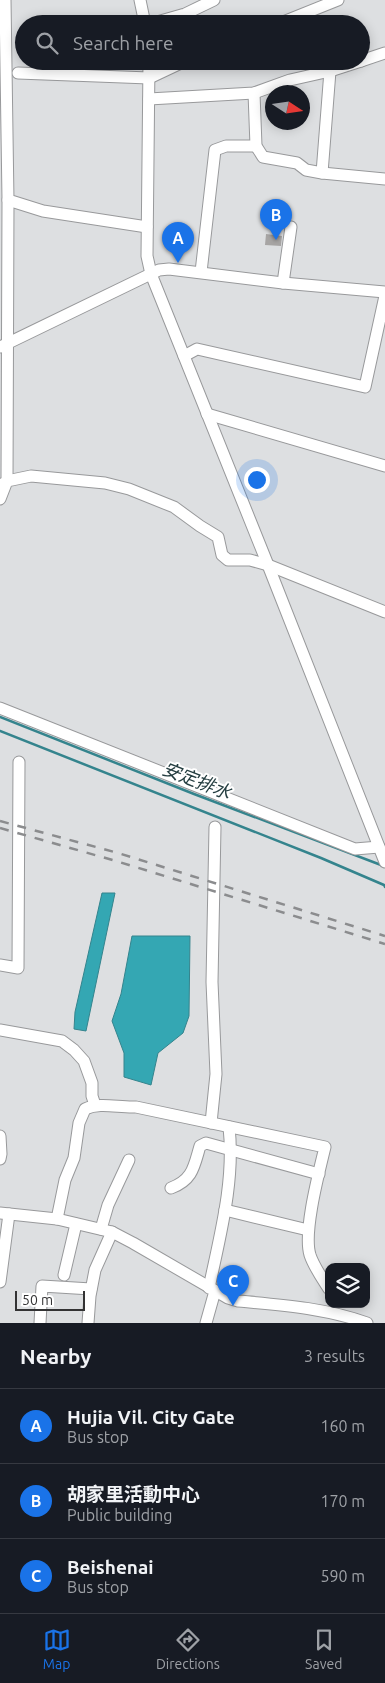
<!DOCTYPE html>
<meta charset="utf-8">
<style>
body{margin:0;font-family:Ubuntu,"Noto Sans TC",sans-serif;background:#242831;color:#f1f3f6}
.controls{position:absolute;right:15px;bottom:15px;display:grid;overflow:hidden;border-radius:10px;box-shadow:0 2px 12px #0003}
.controls button{width:45px;height:45px;display:grid;place-items:center;padding:0;border:0;border-bottom:1px solid #363941;background:#171b24;color:#f1f3f6;font:25px sans-serif}
.compass{position:absolute;left:265px;top:85px;width:45px;height:45px;border-radius:50%;background:#171b24;box-shadow:0 2px 12px #0003;rotate:102deg}
.scale{position:absolute;left:15px;bottom:12px;width:70px;box-sizing:border-box;padding-left:5px;border:2px solid #333334;border-top:0;font-size:14px;line-height:18px;white-space:nowrap;color:#333334;-webkit-text-stroke:4px #fff;paint-order:stroke}
.you{position:absolute;left:256px;top:479px;width:18px;height:18px;margin:-12px;border:4px solid #fff;border-radius:50%;background:#1a73e8;box-shadow:0 0 0 8px #1a73e833}
.badge{display:grid;place-items:center;width:32px;height:32px;border-radius:50%;background:#1a73e8;color:#fff;font-size:16px;font-weight:700}
.pin{position:absolute;translate:-50% -41px;filter:drop-shadow(0 1px 2px #0008)}
.pin::after{content:'';position:absolute;top:26px;width:18px;height:15px;background:inherit;clip-path:polygon(0 0,100% 0,50% 100%)}
.list{margin:0;padding:0;list-style:none}
h2{display:flex;justify-content:space-between;align-items:center;height:65px;margin:0;padding:0 20px;font-size:21px}
h2 small{font-size:16px;font-weight:400;color:#9ea1a6}
.list li{display:grid;grid-template-columns:32px 1fr auto;gap:15px;align-items:center;box-sizing:border-box;height:75px;padding:0 20px;border-top:1px solid #363941}
.list b{display:block;font-size:19px;white-space:nowrap}
.list p{margin:0;font-size:16px;white-space:nowrap;color:#9ea1a6}
.list em{font-size:16px;font-style:normal;color:#9ea1a6}
.icon{flex:none;width:28px;height:28px;fill:none;stroke:currentColor;stroke-width:2;stroke-linecap:round;stroke-linejoin:round}
.map{position:relative;flex:none;width:385px;height:1323px;overflow:hidden}
.search{position:absolute;background:#171b24;box-shadow:0 2px 12px #0003;left:15px;right:15px;top:15px;height:55px;display:flex;align-items:center;gap:12px;box-sizing:border-box;padding:0 18px;border-radius:28px;color:#9ea1a6;font-size:19px}
.sheet{height:290px;background:#171b24}
nav{display:flex;justify-content:space-around;align-items:center;box-sizing:border-box;height:70px;border-top:1px solid #363941;background:#171b24;font-size:14px;color:#9ea1a6}
nav a{display:grid;justify-items:center;gap:2px}
nav .on{color:#1a73e8}
.map>svg:first-child{display:block}
.water{fill:#34a7b3;stroke:#34848d}
.lines{fill:none;stroke-linecap:round;stroke-linejoin:round}
.stream{stroke:#34848d;stroke-width:2.5}
.building{fill:#a7a5a4}
.minor-casing{stroke:#98999b;stroke-width:13}
.minor{stroke:#fff;stroke-width:11}
.rail{stroke:#8b8c8e;stroke-width:2.5;stroke-dasharray:9 9;stroke-linecap:butt}
.labels{text-anchor:middle;dominant-baseline:central;stroke-width:4;stroke-linejoin:round;paint-order:stroke}
.water-label{font-size:18px;font-style:italic;fill:#253e41;stroke:#fff}
</style>
<div class="map">
<svg width="385" height="1323" viewBox="0 0 385 1323">
<rect width="100%" height="100%" fill="#dddfe1"/>
<g class="water">
<path d="M102,893H115L86,1031L74,1029L75,1012Z"/>
<path d="M132,936H190L189,1016L183,1033L158,1053L151,1085L124,1077V1053L112,1021L121,994Z"/>
</g>
<g class="lines">
<g class="stream">
<path d="M0,717L194,794L381,865"/>
<path d="M0,731L321,858L384,885L385,887"/>
</g>
</g>
<path class="building" d="M266,234L282,236L281,246L265,245Z"/>
<g class="lines">
<g class="minor-casing">
<g id="minor">
<path d="M5,0L8,200L43,211L147,227"/>
<path d="M140,0L145,24"/>
<path d="M150,24L185,14L214,0"/>
<path d="M278,24L338,0"/>
<path d="M149,61L147,256L151,274L268,565L385,862"/>
<path d="M361,61L385,53"/>
<path d="M18,73L149,78L185,61"/>
<path d="M254,93L256,146L263,157L297,163L306,170L322,173L385,179"/>
<path d="M149,99L254,93L290,80L330,71L361,61"/>
<path d="M322,173L330,71"/>
<path d="M201,272L215,150L226,146H256"/>
<path d="M283,283L291,227"/>
<path d="M0,347L159,270L169,269L283,283L385,292"/>
<path d="M184,356L197,349L365,387L385,296"/>
<path d="M207,414L385,466"/>
<path d="M1,485L7,481L8,200"/>
<path d="M0,499L7,481L31,476L105,483L129,489L174,507L200,526L218,537L222,555L228,560H250L268,565L385,612"/>
<path d="M0,708L355,849L379,847"/>
<path d="M0,965L18,968L19,762"/>
<path d="M0,1030L62,1041L74,1050L84,1061L92,1083V1096L95,1105"/>
<path d="M211,1123L216,1074L212,982L215,827"/>
<path d="M0,1136L1,1154L0,1159"/>
<path d="M171,1188C193,1180 194,1166 200,1146L206,1143L319,1174"/>
<path d="M225,1210L308,1230"/>
<path d="M0,1213L57,1219L112,1232L133,1243L228,1298L238,1301C282,1305 325,1308 367,1323"/>
<path d="M57,1219L65,1180L74,1158L79,1123L85,1109C100,1102 119,1108 136,1107L325,1147C319,1172 303,1232 310,1255C314,1267 322,1278 329,1289"/>
<path d="M101,1229L108,1205L129,1160"/>
<path d="M64,1275L76,1224"/>
<path d="M0,1282L9,1214"/>
<path d="M209,1288C220,1235 235,1181 229,1127"/>
<path d="M40,1323L42,1286L91,1289"/>
<path d="M88,1323L90,1296L95,1270L112,1232"/>
<path d="M206,1323L215,1291"/>
</g>
</g>
<use href="#minor" class="minor"/>
<g class="rail">
<path d="M0,821L118,853L385,936"/>
<path d="M0,828L116,861L385,944"/>
</g>
</g>
<g class="labels">
<g class="water-label">
<text transform="translate(197 780) rotate(21)">安定排水</text>
</g>
</g>
</svg>
<div class="controls">
<button><svg class="icon" aria-label="layers" viewBox="0 0 24 24"><path d="M12 4l9 5-9 5-9-5zM3 14l9 5 9-5"/></svg></button>
</div>
<svg class="compass" viewBox="-18 -18 36 36"><path d="M0-13l5 13h-10z" fill="#e53935"/><path d="M0 13l5-13h-10z" fill="#9ea1a6"/></svg>
<div class="scale">50 m</div>
<div class="you"></div>
<div class="pin badge" style="left:178px;top:263px">A</div>
<div class="pin badge" style="left:276px;top:240px">B</div>
<div class="pin badge" style="left:233px;top:1306px">C</div>
<div class="search"><svg class="icon" aria-label="search" viewBox="0 0 24 24"><circle cx="10" cy="10" r="6"/><path d="M15 15l6 6"/></svg>Search here</div>
</div>
<section class="sheet">
<h2>Nearby<small>3 results</small></h2>
<ul class="list">
<li><span class="badge">A</span><div><b>Hujia Vil. City Gate</b><p>Bus stop</p></div><em>160 m</em></li>
<li><span class="badge">B</span><div><b>胡家里活動中心</b><p>Public building</p></div><em>170 m</em></li>
<li><span class="badge">C</span><div><b>Beishenai</b><p>Bus stop</p></div><em>590 m</em></li>
</ul>
</section>
<nav>
<a class="on"><svg class="icon" aria-label="map" viewBox="0 0 24 24"><path d="M3 6l6-2 6 2 6-2v14l-6 2-6-2-6 2zM9 4v14M15 6v14"/></svg>Map</a>
<a><svg class="icon" aria-label="directions" viewBox="0 0 24 24"><path d="M12 3l9 9-9 9-9-9zM9 14v-3h6M13 9l2 2-2 2"/></svg>Directions</a>
<a><svg class="icon" aria-label="saved" viewBox="0 0 24 24"><path d="M7 4h10v16l-5-4-5 4z"/></svg>Saved</a>
</nav>
